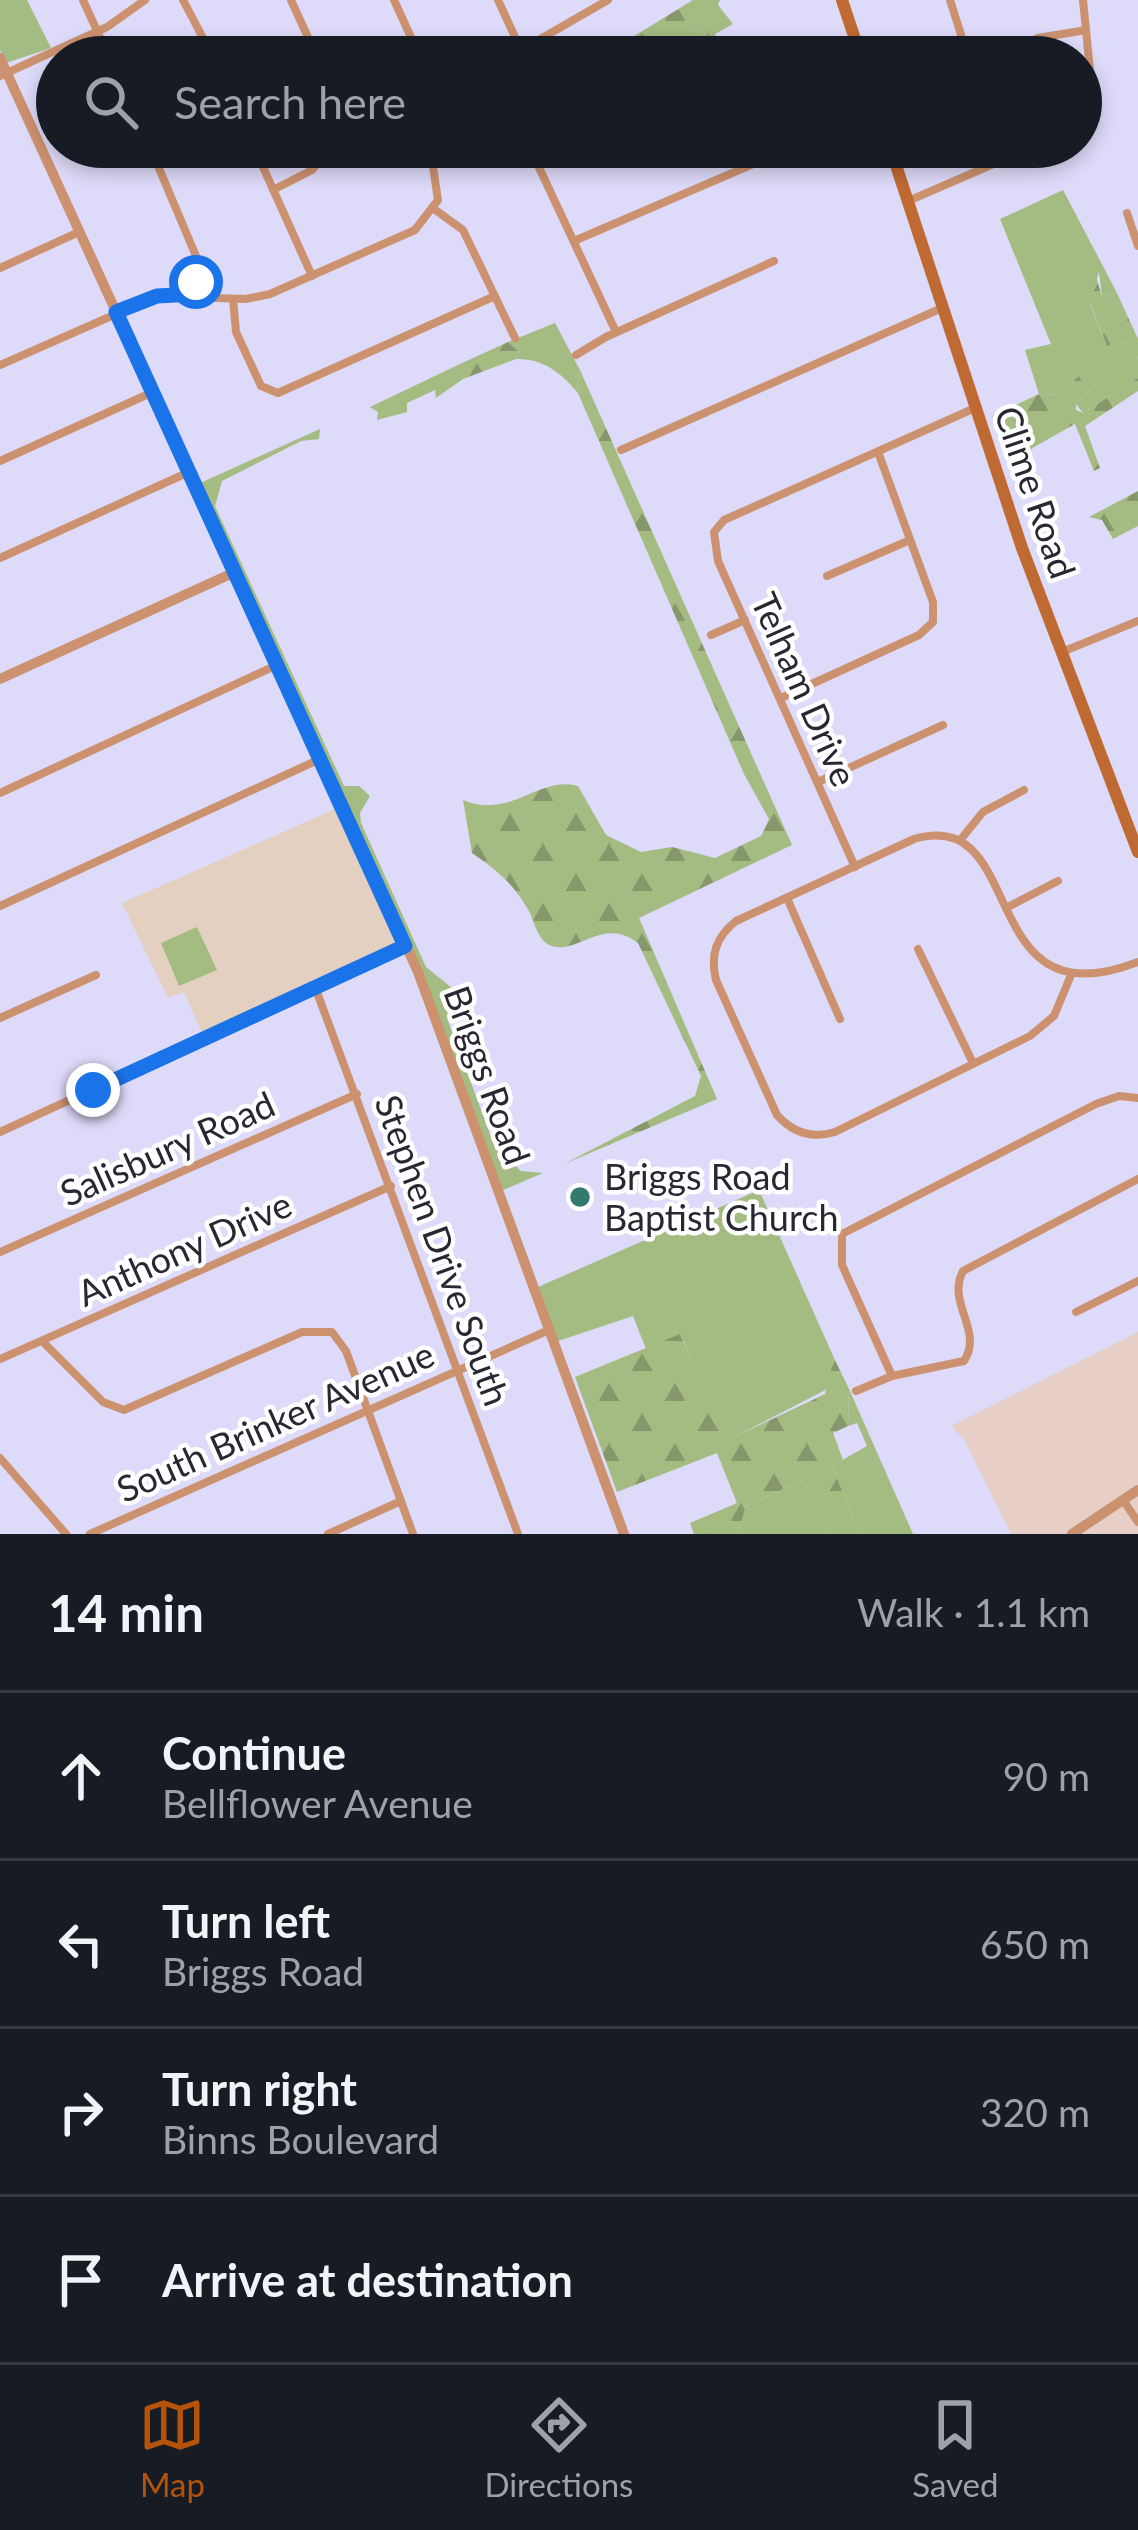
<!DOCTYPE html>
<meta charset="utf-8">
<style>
body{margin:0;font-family:Lato,sans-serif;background:#20242c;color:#f1f3f6}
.stop{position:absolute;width:36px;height:36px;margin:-27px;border:9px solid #1a73e8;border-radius:50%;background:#fff}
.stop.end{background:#1a73e8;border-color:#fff;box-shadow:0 3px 12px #0008}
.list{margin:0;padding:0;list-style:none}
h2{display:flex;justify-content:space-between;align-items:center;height:156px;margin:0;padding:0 48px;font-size:51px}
h2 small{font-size:39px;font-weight:400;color:#9ea1a6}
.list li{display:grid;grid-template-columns:78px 1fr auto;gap:36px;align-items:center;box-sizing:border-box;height:168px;padding:0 48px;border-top:3px solid #363941}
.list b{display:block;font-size:45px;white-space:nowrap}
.list p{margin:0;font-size:39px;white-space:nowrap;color:#9ea1a6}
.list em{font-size:39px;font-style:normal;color:#9ea1a6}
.icon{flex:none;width:66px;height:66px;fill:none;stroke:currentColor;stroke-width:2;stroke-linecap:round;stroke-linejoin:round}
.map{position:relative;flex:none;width:1138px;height:1534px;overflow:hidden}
.search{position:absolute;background:#171b24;box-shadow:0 6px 18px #0003;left:36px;right:36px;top:36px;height:132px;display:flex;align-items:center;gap:30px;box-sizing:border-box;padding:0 42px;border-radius:66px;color:#9ea1a6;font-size:45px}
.sheet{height:828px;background:#171b24}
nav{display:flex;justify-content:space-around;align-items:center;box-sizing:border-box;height:168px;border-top:3px solid #363941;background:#171b24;font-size:33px;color:#9ea1a6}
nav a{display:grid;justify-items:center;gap:6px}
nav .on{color:#b45309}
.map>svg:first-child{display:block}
.commercial{fill:#e7cec7}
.education{fill:#e4d0c1}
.green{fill:#a4bb82}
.forest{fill:url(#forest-firs)}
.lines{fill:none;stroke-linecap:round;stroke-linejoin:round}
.minor{stroke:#cc9270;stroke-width:8}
.tertiary{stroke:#cc9270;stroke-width:10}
.secondary{stroke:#bf6a32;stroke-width:12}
.route{stroke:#1a73e8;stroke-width:15}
.poi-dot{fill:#34796d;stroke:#fff;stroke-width:4.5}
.labels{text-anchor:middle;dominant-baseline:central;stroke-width:9;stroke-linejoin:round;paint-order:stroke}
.street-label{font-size:36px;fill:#282732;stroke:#fff}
.poi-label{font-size:36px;fill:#282732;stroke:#fff;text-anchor:start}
</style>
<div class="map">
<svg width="1138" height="1534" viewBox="0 0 1138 1534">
<defs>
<pattern id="forest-firs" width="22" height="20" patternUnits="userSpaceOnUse" patternTransform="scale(3)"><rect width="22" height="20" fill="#a4bb82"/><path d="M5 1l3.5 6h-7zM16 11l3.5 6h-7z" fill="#86986b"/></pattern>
</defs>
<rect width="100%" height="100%" fill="#dedaf9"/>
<path class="commercial" d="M1138,1332V1534H1011L964,1439L951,1426Z"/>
<path class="education" d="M340,807L402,946L203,1035L184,992L168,998L122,903Z"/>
<g class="green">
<path d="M0,0H27L51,48L6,63L0,50Z"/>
<path d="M696,28L707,34L714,57H617L654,39Z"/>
<path d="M1063,190L1117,293L1102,296L1099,272L1089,302L1107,346L1127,341L1138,359V378L1083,413L1076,404L1108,373L1100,355L1059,395L1039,394L1025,350L1051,344L1000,219Z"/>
<path d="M555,323L580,370L578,393C562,373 542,358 516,359L519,352L508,342Z"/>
<path d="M460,364L463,379L436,398L435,390L407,403V412L377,420L378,412L370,407Z"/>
<path d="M320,429L319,439L301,441L222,481L215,506L344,786H359L370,796L360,813L361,823L426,967L452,988L447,1018L494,1145L521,1171L543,1173L503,1190L421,970L198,484Z"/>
<path d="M197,927L217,970L179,986L161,943Z"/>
<path d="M759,1190L834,1358L831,1387L729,1440L681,1335L646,1349L633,1316L558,1341L538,1287Z"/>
<path d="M849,1389L913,1534H860L832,1466L867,1446L857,1423L848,1426Z"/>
<path d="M803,1480L830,1534H738L746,1506Z"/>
</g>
<g class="forest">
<path d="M693,0H720L718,5L733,24L715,34L722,57H714L707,34L696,28C665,36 631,57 600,57Z"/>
<path d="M1093,268L1102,296L1117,293L1138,339V359L1127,341L1107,346L1090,303L1085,306L1075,299L1067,278Z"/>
<path d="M508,342L519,352L516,359L463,379L458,375L460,364Z"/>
<path d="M1100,355L1107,357L1108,373L1076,404V410L1083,413L1138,378V391L1085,426L1100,468L1094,471L1075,424L1013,459L1004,445V426L992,416L1039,394L1059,395Z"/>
<path d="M580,370L792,845L639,918L717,1099L564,1164L695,1096L701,1076L638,943C602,915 577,957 549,945C539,940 534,923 530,913C515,885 498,871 472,853L463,800C512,820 538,775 578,786L606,835L641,852L672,847L715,858L761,836L769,819L744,774L578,393Z"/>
<path d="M1138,491V526L1113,539L1102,520L1089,517Z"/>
<path d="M680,1334L730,1439L825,1394L834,1358L849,1389L848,1426L833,1433L843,1460L832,1466L860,1534H830L803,1480L746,1506L738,1534H694L690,1523L737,1503L717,1453L617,1492L575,1377Z"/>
</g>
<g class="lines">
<g class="minor">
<path d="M83,0L109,57"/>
<path d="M183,0L213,57"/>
<path d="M291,0L317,57"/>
<path d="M394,0L420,57"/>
<path d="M498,0L521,50"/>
<path d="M950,0L964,44L980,57"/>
<path d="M509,57L608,0"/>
<path d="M995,57L1038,38L1086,30"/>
<path d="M0,76L107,27L145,0"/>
<path d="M1081,119L1092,90L1083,0"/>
<path d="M150,147L196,256L194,294"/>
<path d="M254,147L312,276"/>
<path d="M546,147L536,161L616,332"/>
<path d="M273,190L312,170L331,147"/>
<path d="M908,201L1033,147"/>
<path d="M434,209L463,230L515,338"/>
<path d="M1127,213L1138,246"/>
<path d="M574,241L793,147"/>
<path d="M0,268L79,232"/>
<path d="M233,299L236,332L261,386L278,393L495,296"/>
<path d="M576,355L606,337L774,261"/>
<path d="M0,365L157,296L246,299L270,294L415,230L438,200L430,147"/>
<path d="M621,450L942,308"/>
<path d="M0,461L153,392"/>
<path d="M0,558L189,472"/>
<path d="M827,576L910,540"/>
<path d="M711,635L745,620"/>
<path d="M1062,652L1138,621"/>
<path d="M781,698L919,635L933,622V602L878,452"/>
<path d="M818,782L943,725"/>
<path d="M0,793L277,665"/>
<path d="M961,839L983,812L1024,790"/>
<path d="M855,867L718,561L714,532L724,520L975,408"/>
<path d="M787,898L840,1019"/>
<path d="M0,906L320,759"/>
<path d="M1006,908L1058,881"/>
<path d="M918,949L973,1063"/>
<path d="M1071,975L1054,1016L1030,1036L835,1132C812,1139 793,1133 777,1115L716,980C710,955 716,937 736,921L914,839C1030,805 973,1026 1138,962"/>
<path d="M315,987L518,1534"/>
<path d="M0,1018L96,975"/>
<path d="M0,1132L405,946"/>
<path d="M0,1252L357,1094"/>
<path d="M1076,1312L1138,1281"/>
<path d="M42,1341L103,1402L124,1410L302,1332H332L346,1351L413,1534"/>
<path d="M0,1359L391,1186"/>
<path d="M892,1376L842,1265V1234L1096,1104L1119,1096L1138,1098"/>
<path d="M856,1391L892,1376L964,1361C984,1331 946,1303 963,1271L1138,1179"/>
<path d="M0,1458L66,1534"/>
<path d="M1123,1500L1138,1522"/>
<path d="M90,1534L549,1330"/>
<path d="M328,1534L401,1501"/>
</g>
<g class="tertiary">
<path d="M0,58L418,972L624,1534"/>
<path d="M0,679L235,572"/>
<path d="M1072,1534L1138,1490"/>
</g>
<g class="secondary">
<path d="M842,0L861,57"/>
<path d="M890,147L1022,548L1138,852"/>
</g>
</g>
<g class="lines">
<path class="route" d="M93,1090L405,946L116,312L157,296L194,294L196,282"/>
</g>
<circle class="poi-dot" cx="580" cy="1197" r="12"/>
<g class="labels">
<g class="street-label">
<text transform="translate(1036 492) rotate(71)">Clime Road</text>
<text transform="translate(805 689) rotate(66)">Telham Drive</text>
<text transform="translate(488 1075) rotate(70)">Briggs Road</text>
<text transform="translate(167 1148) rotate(-24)">Salisbury Road</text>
<text transform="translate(184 1248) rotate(-24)">Anthony Drive</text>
<text transform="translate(443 1250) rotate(70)">Stephen Drive South</text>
<text transform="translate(275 1421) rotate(-24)">South Brinker Avenue</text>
</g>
<g class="poi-label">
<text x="604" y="1176">Briggs Road<tspan x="604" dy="41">Baptist Church</tspan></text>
</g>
</g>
</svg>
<div class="stop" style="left:196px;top:282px"></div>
<div class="stop end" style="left:93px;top:1090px"></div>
<div class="search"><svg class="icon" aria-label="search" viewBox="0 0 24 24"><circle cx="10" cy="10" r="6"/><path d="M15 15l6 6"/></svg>Search here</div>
</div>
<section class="sheet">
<h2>14 min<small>Walk · 1.1 km</small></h2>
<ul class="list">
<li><svg class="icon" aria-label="ahead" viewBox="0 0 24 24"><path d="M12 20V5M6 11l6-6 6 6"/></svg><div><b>Continue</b><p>Bellflower Avenue</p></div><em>90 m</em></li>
<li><svg class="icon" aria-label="left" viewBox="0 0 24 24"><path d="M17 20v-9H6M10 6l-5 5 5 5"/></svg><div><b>Turn left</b><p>Briggs Road</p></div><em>650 m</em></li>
<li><svg class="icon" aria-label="right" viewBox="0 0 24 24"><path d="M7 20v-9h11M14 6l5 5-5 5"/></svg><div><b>Turn right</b><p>Binns Boulevard</p></div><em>320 m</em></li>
<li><svg class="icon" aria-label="arrive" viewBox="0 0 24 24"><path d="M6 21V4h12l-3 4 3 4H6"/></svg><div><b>Arrive at destination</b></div></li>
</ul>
</section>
<nav>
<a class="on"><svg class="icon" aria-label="map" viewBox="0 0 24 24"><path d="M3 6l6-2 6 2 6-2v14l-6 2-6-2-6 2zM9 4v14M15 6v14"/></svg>Map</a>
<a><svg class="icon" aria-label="directions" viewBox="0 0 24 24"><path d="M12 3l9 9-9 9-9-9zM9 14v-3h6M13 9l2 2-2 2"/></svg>Directions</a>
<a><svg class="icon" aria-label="saved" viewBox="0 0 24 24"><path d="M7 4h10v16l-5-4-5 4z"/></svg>Saved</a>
</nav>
